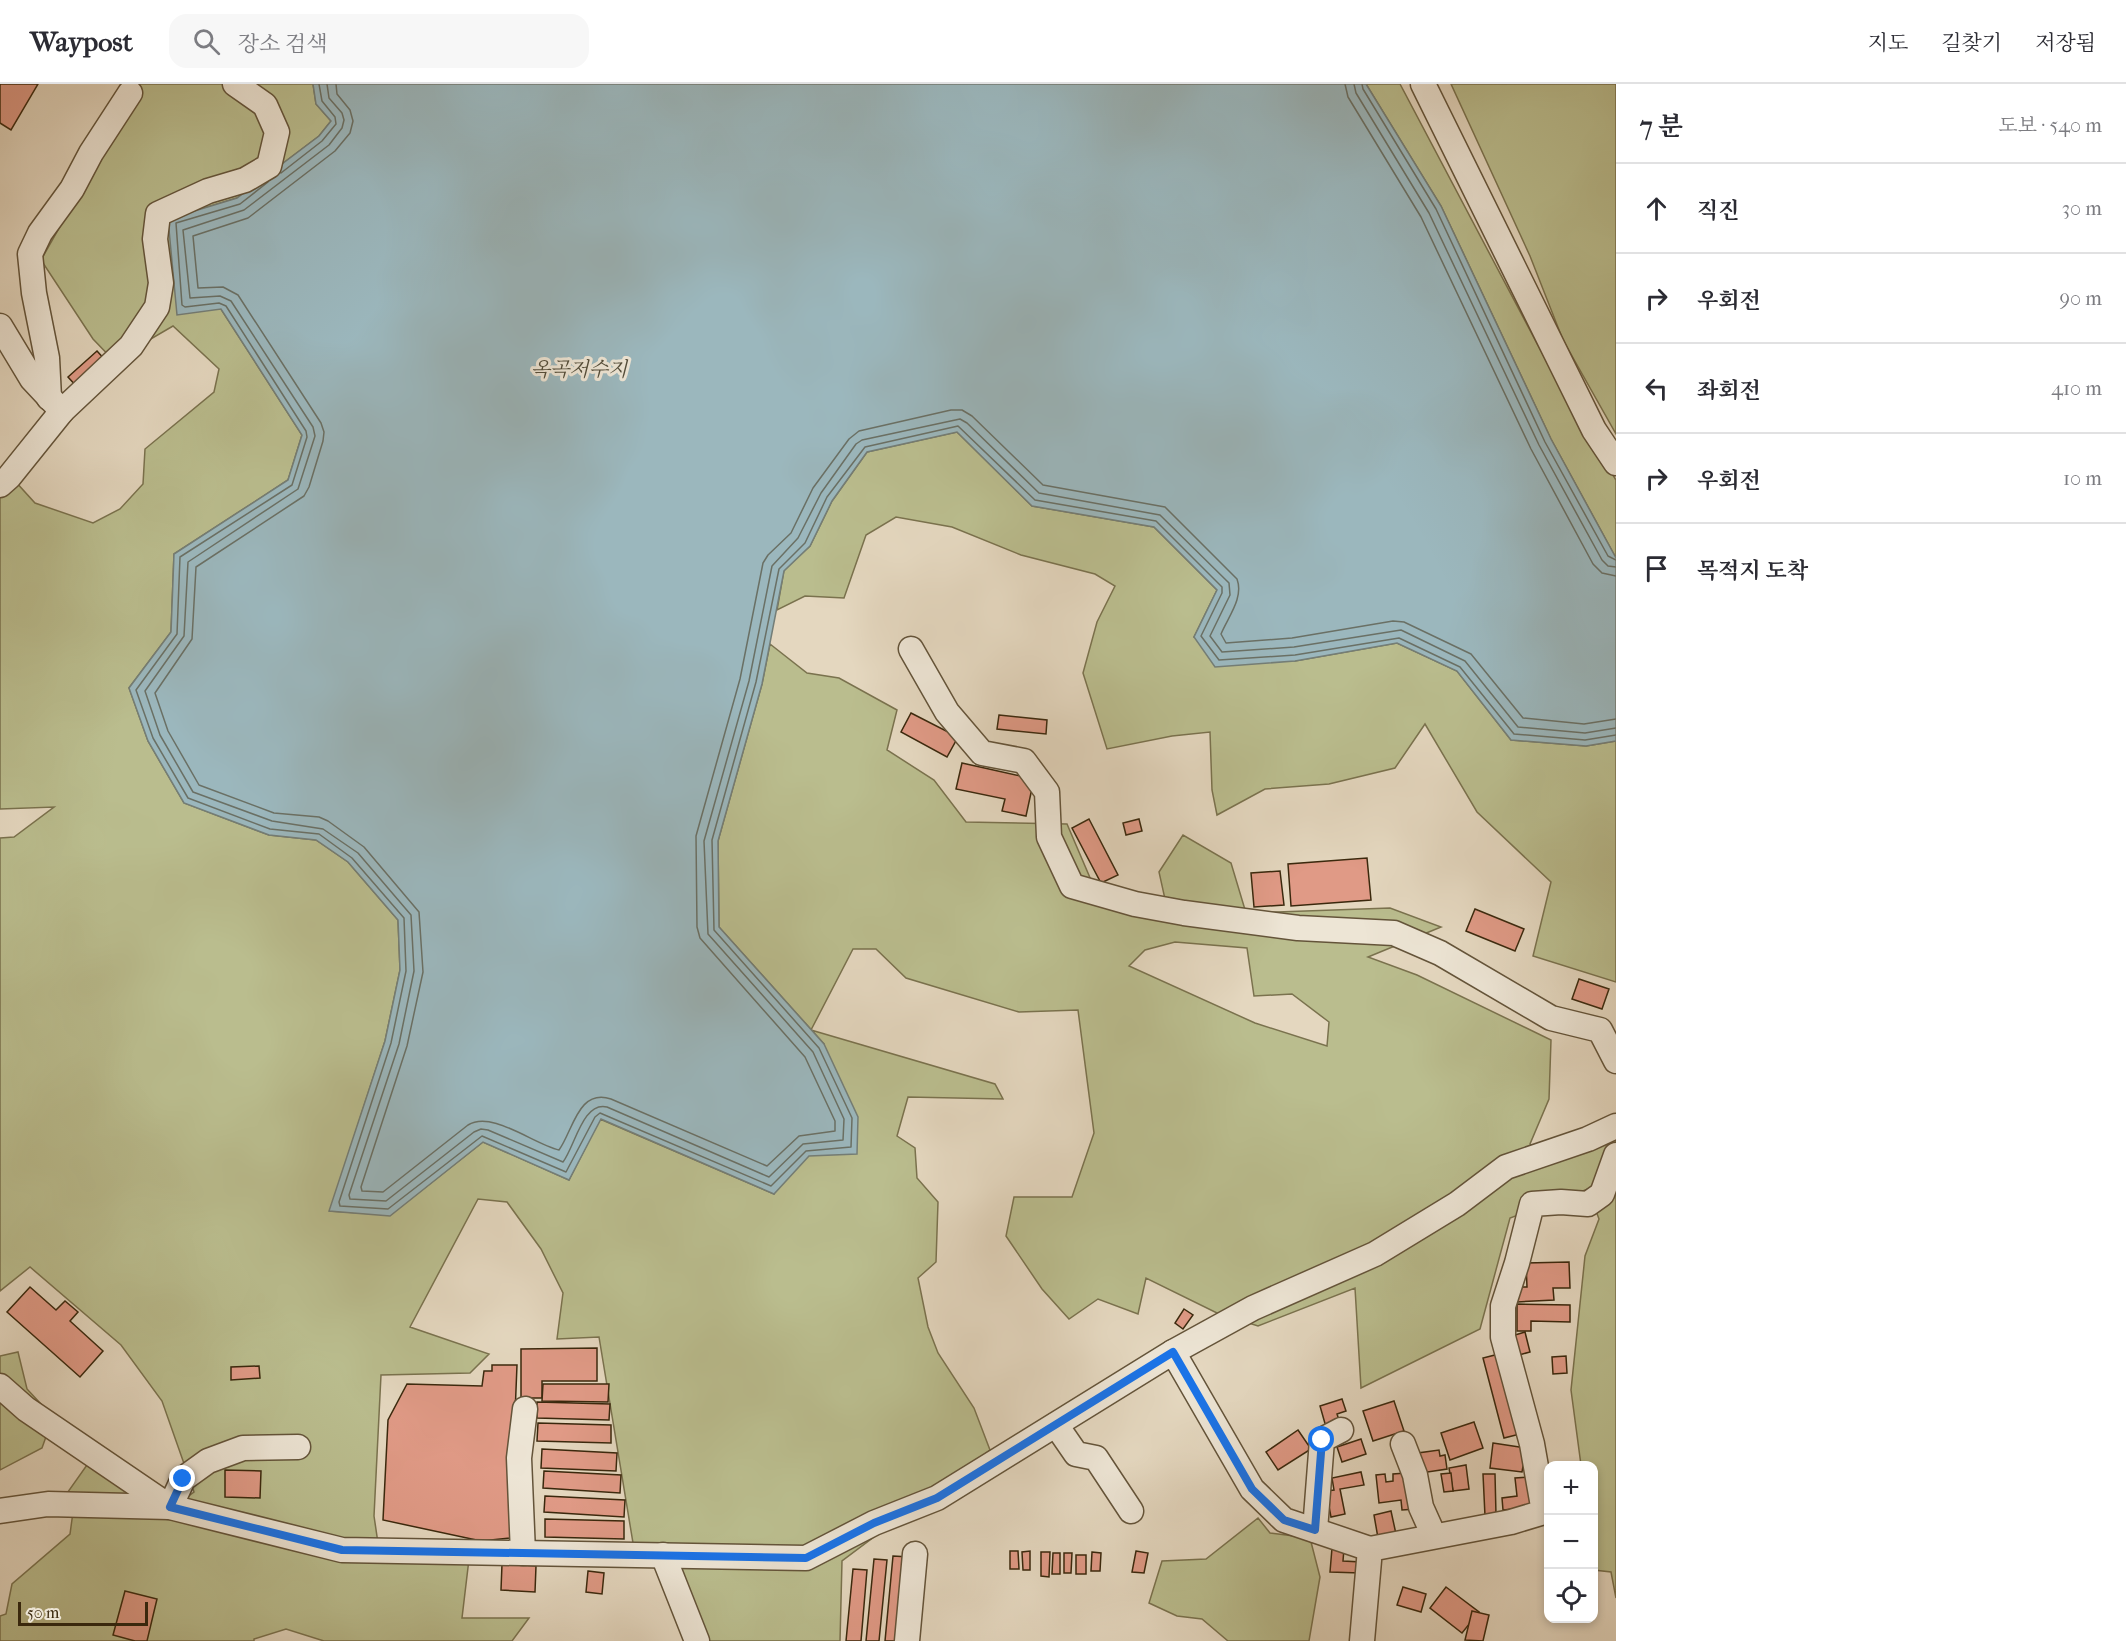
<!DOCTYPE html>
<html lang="ko">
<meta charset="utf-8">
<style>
body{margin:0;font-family:"IM FELL French Canon","Noto Serif KR",serif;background:#f7f7f7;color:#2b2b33}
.controls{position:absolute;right:18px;bottom:18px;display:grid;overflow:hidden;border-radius:12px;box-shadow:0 3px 9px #0003}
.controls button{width:54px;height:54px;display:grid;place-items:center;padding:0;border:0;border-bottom:2px solid #e1e1e2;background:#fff;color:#2b2b33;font:30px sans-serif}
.scale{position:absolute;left:18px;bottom:15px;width:130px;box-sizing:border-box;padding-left:6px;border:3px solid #3a280d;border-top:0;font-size:16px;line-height:21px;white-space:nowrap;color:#3a280d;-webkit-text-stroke:4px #ede5d5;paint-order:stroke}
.stop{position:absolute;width:18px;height:18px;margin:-14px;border:4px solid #1a73e8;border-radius:50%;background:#fff}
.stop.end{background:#1a73e8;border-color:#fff;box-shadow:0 2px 6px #0008}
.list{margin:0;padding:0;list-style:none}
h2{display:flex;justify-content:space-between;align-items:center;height:78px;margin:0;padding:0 24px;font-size:26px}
h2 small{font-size:20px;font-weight:400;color:#7c7c81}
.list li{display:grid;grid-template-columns:39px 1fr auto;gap:18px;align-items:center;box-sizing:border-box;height:90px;padding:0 24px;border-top:2px solid #e1e1e2}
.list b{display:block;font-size:22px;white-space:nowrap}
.list em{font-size:20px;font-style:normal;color:#7c7c81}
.icon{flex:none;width:33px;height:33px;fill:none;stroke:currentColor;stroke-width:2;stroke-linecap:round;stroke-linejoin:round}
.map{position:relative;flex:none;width:1616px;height:1557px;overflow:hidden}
header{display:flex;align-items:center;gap:36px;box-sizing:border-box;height:84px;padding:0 30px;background:#fff;border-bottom:2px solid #e1e1e2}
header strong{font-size:28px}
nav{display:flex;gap:33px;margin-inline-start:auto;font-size:21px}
.search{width:420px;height:54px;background:#f7f7f7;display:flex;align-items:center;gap:15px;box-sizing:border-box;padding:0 21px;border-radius:18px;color:#7c7c81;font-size:22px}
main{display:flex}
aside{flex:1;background:#fff}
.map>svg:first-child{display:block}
.green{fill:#babd8e;stroke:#7a724e;stroke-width:1.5;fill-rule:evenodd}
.water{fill:#9bb7bd;stroke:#747e77;stroke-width:1.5}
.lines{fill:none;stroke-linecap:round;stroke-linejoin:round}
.shore{stroke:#6a7065;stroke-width:1.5}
.building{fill:#e09a86;stroke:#3a280d;stroke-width:1.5}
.minor-casing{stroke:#64543a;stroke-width:27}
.minor{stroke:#ede5d5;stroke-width:24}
.route{stroke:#1a73e8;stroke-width:8}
.labels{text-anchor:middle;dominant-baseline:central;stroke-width:6;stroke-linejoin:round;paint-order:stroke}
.water-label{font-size:20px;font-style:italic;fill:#524c39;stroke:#ede5d5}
</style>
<header>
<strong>Waypost</strong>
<div class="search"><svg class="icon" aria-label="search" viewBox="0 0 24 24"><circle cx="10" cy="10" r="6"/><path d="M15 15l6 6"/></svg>장소 검색</div>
<nav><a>지도</a><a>길찾기</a><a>저장됨</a></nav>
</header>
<main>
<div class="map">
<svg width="1616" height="1557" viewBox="0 0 1616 1557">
<rect width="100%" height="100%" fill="#e4d7bf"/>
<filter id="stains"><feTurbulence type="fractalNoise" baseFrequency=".00333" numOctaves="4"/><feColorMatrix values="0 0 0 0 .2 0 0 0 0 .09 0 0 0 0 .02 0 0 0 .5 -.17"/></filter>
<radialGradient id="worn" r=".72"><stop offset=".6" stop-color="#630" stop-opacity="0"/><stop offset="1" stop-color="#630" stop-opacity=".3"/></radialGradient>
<g class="green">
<path d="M135,0H313L316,20L331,37L319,52L237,114L168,135L221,225L302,351L288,396L174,470L171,548L129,604L148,657L184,719L269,751L316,756L348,778L398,836L400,886L385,957L330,1127L390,1131L483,1058L569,1096L600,1035L774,1110L824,960L719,843L718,757L762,600L770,560L807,589L839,594L897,626L887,666L934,696L966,738L1067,740L1094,803L1165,815L1159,788L1183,751L1231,779L1246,829L1390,824L1441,843L1368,873L1417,891L1551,956L1549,1015L1530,1060L1541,1066L1616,1036V1514L1611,1488L1594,1486V1382L1581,1381L1571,1306L1585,1172L1599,1135L1588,1105L1510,1134L1480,1245L1361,1304L1355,1204L1258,1242L1217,1229L1146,1194L1138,1230L1098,1215L1069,1235L1042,1205L1006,1152L1014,1113H1072L1094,1049L1078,926L1019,928L906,894L876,865H853L811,946L995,1000L1003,1015L908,1013L897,1052L915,1064L917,1094L938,1118L936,1178L918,1194L928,1243L938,1269L974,1324L990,1366L842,1477L840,1557H706L675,1465H634L599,1253L557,1255L563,1209L541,1165L507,1118L478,1115L410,1243L489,1270L470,1289L381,1291L374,1432L378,1459L469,1475L462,1534H529L512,1557H324L286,1545L254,1555V1557H0V1532L6,1530L12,1500L70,1450L73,1428L65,1412L99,1364L179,1419L194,1408L162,1317L121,1261L30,1183L0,1207V754L14,753L54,723L0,725V403L14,396L35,419L93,439L120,425L143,400L145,365L214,308L219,285L173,242L142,260L119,282L93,255L41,176L139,3ZM1175,858L1247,864L1254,912L1292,910L1329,938L1327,962L1255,939L1129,882L1145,866Z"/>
<path d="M1366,0H1400L1570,322L1616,396V474L1551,355L1441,122Z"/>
<path d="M1451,0H1616V350L1563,256L1530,172Z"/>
<path d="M957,348L1032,422L1154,443L1217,506L1194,553L1295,577L1397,559L1457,587L1511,656L1586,662L1616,657V898L1533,872L1551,798L1477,728L1425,640L1395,684L1329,700L1265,705L1217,731L1212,706L1210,648L1172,652L1107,665L1083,589L1097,538L1115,502L1095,490L1021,471L952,443L896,433L866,451L844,514L805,512L777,526L784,486L810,462L832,417L867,368Z"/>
<path d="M18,1268L27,1305L53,1333L42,1364L0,1386V1272Z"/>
<path d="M1258,1434L1270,1449L1310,1454L1320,1493L1309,1557H1228L1202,1535L1177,1532L1149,1519L1162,1477L1206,1475Z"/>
</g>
<path class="water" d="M313,0H1366L1441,122L1551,355L1616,474V657L1586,662L1511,656L1457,587L1397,559L1295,577L1215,583L1194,553L1217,506L1154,443L1032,422L957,348L867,368L832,417L810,462L784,487L762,600L718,757L719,843L824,960L858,1033L857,1070L809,1072L774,1110L601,1035L569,1096L483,1058L390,1132L329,1127L385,957L400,886L398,836L348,778L316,756L269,751L184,719L148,657L129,604L171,548L174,470L288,396L302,351L221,225L177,231L168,135L237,114L319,52L331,37L316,20Z"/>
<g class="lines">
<g class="shore">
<path d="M327,0L329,14L342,29L344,36L342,44L329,61L244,126L183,146L190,214L220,212L231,217L313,343L315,352L298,405L188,478L184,552L145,607L160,651L193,708L272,737L323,745L358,769L411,831L414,887L399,960L349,1111L350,1115L386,1117L474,1048L481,1045L488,1046L563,1078C575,1062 583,1017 607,1023L769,1093L803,1060L843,1056L844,1035L813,968L708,850L704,757L749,597L772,482L798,454L821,409L856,360L862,356L960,335L967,339L1039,409L1160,431L1229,499L1230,511L1210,552L1222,568L1294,563L1401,546L1465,577L1518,643L1585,649L1616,644"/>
<path d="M336,0L337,10L350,26L353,37L350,49L335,67L248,134L193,152L198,204L223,203L238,211L321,339L324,348L323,357L309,403L304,412L196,483L192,555L155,609L168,647L199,701L274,729L319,733L328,737L364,763L419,828L423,888L407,962L361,1103L362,1107L383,1108L468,1041C492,1026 533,1060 559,1066C573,1047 578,1004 611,1015L767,1082L799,1052L835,1047V1037L805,973L700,854L697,843L696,752L740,595L763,479L768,471L791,449L813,404L849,355L859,347L951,326H962L972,332L1043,401L1165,423L1237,495C1244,514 1228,533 1221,550L1226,559L1292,554L1393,537L1404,538L1471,570L1523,634L1584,640L1616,635"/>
<path d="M1345,0L1348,13L1421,133L1531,365L1593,480L1602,489L1616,492"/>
<path d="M1354,0L1356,9L1429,129L1539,361L1602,476L1608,482L1616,483"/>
<path d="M1362,0L1363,5L1436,125L1545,358L1608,472L1616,476"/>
<path d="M281,89L322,57L336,40L335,33L322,17L319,0"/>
<path d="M268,98L240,120L176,139L182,221L185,223L219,219L226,222L306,347L307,353L292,401L180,473L177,550L136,606L153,654L188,714L270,745L319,750L352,774L404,834L406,887L391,959L339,1118L340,1122L388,1125L482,1052L566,1088L595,1033L600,1029L771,1102L806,1067L851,1063L852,1034L819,964L714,846L712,756L756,598L779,485L805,459L827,413L865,363L958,342L1035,416L1156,437L1222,503V509L1201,552L1219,576L1295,571L1399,554L1460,583L1514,650L1585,656L1616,651"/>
</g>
</g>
<g class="building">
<path d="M0,0H38L11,46L0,39Z"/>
<path d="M97,267L107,278L78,304L68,293Z"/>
<path d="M911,629L958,653L947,673L901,648Z"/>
<path d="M999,631L1047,636L1046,650L997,645Z"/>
<path d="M962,679L1034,695L1026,732L1002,727L1005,715L956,705Z"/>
<path d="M1089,735L1118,791L1101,799L1072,744Z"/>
<path d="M1139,735L1142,747L1126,751L1123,739Z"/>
<path d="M1367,774L1371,816L1291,822L1288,780Z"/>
<path d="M1280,787L1284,821L1254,823L1251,789Z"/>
<path d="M1475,825L1524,845L1515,867L1466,847Z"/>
<path d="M1579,895L1609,905L1602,925L1572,915Z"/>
<path d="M1569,1178L1570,1204H1553L1554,1216L1517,1218V1203H1527L1526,1179Z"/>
<path d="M30,1203L56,1226L65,1217L78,1228L70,1237L103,1267L80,1293L7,1228Z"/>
<path d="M1517,1220L1570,1221V1238L1531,1237V1247H1517Z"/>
<path d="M1184,1225L1193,1231L1183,1245L1175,1239Z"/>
<path d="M1525,1248L1530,1268L1519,1271L1515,1251Z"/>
<path d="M597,1264V1297H542V1314H521V1265Z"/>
<path d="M1499,1270L1520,1350L1504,1354L1483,1274Z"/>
<path d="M1566,1272L1567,1289L1553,1290L1552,1273Z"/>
<path d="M492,1281H517L510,1454L481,1457L383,1436L388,1336L407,1300L482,1302L484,1287H492Z"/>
<path d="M259,1282L260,1294L231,1296V1283Z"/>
<path d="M543,1300H609L608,1318L542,1317Z"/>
<path d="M1342,1315L1346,1327L1337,1330L1340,1339L1326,1343L1320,1322Z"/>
<path d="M1394,1317L1404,1347L1373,1357L1363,1327Z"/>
<path d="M537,1318L610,1320L609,1336L537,1334Z"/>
<path d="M1474,1338L1483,1364L1450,1376L1441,1349Z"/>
<path d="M538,1339L611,1341V1359L537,1357Z"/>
<path d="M1298,1346L1311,1365L1278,1386L1266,1368Z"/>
<path d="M1361,1355L1366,1370L1342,1378L1337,1363Z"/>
<path d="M1493,1359L1526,1364L1522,1388L1490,1384Z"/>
<path d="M542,1365L617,1369L616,1387L541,1384Z"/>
<path d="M1439,1366L1440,1372L1445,1371L1447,1385L1421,1389L1418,1369Z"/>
<path d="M1466,1381L1469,1405L1453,1407L1449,1384Z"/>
<path d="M225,1386L261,1387L260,1414L225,1413Z"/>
<path d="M544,1387L621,1391L620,1409L543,1404Z"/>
<path d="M1361,1388L1364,1401L1340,1405L1345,1430L1331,1433L1326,1407L1334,1406L1332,1394Z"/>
<path d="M1406,1389L1416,1425L1402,1426L1401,1416L1379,1419L1376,1391L1385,1390L1386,1398L1393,1397V1390Z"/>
<path d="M1451,1389L1453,1407L1444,1408L1441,1390Z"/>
<path d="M1483,1390H1495L1496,1431L1485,1432Z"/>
<path d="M1532,1393L1535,1423L1503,1426L1502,1414L1517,1412L1515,1394Z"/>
<path d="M545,1412L625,1416L624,1433L544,1428Z"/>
<path d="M1391,1427L1396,1450L1378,1454L1374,1431Z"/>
<path d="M545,1435L624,1437V1455L545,1453Z"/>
<path d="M1332,1464H1344L1343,1477L1361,1478L1360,1489L1330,1488Z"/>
<path d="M1010,1467H1018L1019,1485H1010Z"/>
<path d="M1030,1467V1486H1023L1022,1468Z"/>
<path d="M1136,1467L1148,1469L1144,1489L1132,1488Z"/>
<path d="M1041,1468H1050L1049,1493L1041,1492Z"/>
<path d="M1092,1468L1101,1469L1100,1487H1091Z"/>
<path d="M1053,1469H1060V1490H1052Z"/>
<path d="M1064,1469H1072L1071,1489H1064Z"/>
<rect x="1076" y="1471" width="10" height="19"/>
<path d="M893,1472L909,1473L901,1557H885Z"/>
<path d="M874,1475L887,1476L879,1557H866Z"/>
<path d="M502,1480L536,1482L535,1508L501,1506Z"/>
<path d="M853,1485L867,1486L861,1557H846Z"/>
<path d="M588,1487L604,1489L602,1510L586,1508Z"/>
<path d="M1403,1503L1426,1510L1421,1528L1397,1521Z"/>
<path d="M1446,1503L1479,1528L1462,1549L1430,1524Z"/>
<path d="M125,1507L157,1515L147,1557H135L113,1551Z"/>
<path d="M1472,1527L1489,1531L1483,1557L1465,1556Z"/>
</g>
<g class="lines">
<g class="minor-casing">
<g id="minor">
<path d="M1423,0L1594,346L1616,379"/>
<path d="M0,242L32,295L62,327L9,393L0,401"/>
<path d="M49,314L47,274L34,209L30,170L40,149L72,105L91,69L130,9"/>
<path d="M62,327L131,262L157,223L161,199L155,155L158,130L208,107L245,96L269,82L277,48L265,21L235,0"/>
<path d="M911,565L947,628L982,669L1024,677L1047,708L1049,753L1072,802L1135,820L1184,829L1298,844L1394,849L1440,869L1551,934L1600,946L1616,977"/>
<path d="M1173,1268L1253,1224L1375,1170L1457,1120L1506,1083L1588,1055L1616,1042"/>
<path d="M0,1302L26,1325L170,1423L183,1395L208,1377L243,1364L298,1363"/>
<path d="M1056,1341L1076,1370L1096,1374L1131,1427"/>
<path d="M1403,1360L1415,1391L1421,1423L1434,1452"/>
<path d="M0,1427L48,1420L170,1423L342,1466L806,1474L874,1439L937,1414L1173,1268L1252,1405L1284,1436L1370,1465"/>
<path d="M1315,1446L1322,1356L1341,1346"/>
<path d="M523,1469L519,1374L525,1325"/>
<path d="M663,1471L697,1557"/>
<path d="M907,1557L915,1470"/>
<path d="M1362,1557L1370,1465L1511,1438L1544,1428L1532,1360L1503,1253V1222L1517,1179L1532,1120L1561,1118L1588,1120L1602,1110L1616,1071"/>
</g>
</g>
<use href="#minor" class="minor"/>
</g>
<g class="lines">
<path class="route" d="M183,1395L170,1423L342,1466L806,1474L874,1439L937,1414L1173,1268L1252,1405L1284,1436L1315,1446L1322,1356"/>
</g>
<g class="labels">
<g class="water-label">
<text x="579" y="285">옥곡저수지</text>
</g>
</g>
<rect width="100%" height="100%" filter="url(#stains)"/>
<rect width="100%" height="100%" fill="url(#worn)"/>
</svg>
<div class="controls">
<button>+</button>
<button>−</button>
<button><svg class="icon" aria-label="locate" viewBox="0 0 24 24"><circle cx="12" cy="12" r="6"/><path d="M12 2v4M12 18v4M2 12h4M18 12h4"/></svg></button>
</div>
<div class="scale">50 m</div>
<div class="stop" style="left:1322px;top:1356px"></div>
<div class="stop end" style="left:183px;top:1395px"></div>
</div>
<aside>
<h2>7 분<small>도보 · 540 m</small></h2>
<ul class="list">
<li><svg class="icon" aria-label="ahead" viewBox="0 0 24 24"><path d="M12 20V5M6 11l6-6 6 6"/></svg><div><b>직진</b></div><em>30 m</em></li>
<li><svg class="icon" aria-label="right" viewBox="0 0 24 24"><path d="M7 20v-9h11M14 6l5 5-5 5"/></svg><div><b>우회전</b></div><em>90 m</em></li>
<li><svg class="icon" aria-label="left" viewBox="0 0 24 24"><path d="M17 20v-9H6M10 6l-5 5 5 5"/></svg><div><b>좌회전</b></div><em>410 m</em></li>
<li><svg class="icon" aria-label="right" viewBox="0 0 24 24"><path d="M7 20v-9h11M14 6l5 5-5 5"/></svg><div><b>우회전</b></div><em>10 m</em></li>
<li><svg class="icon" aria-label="arrive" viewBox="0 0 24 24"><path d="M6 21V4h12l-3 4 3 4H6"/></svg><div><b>목적지 도착</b></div></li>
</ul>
</aside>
</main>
